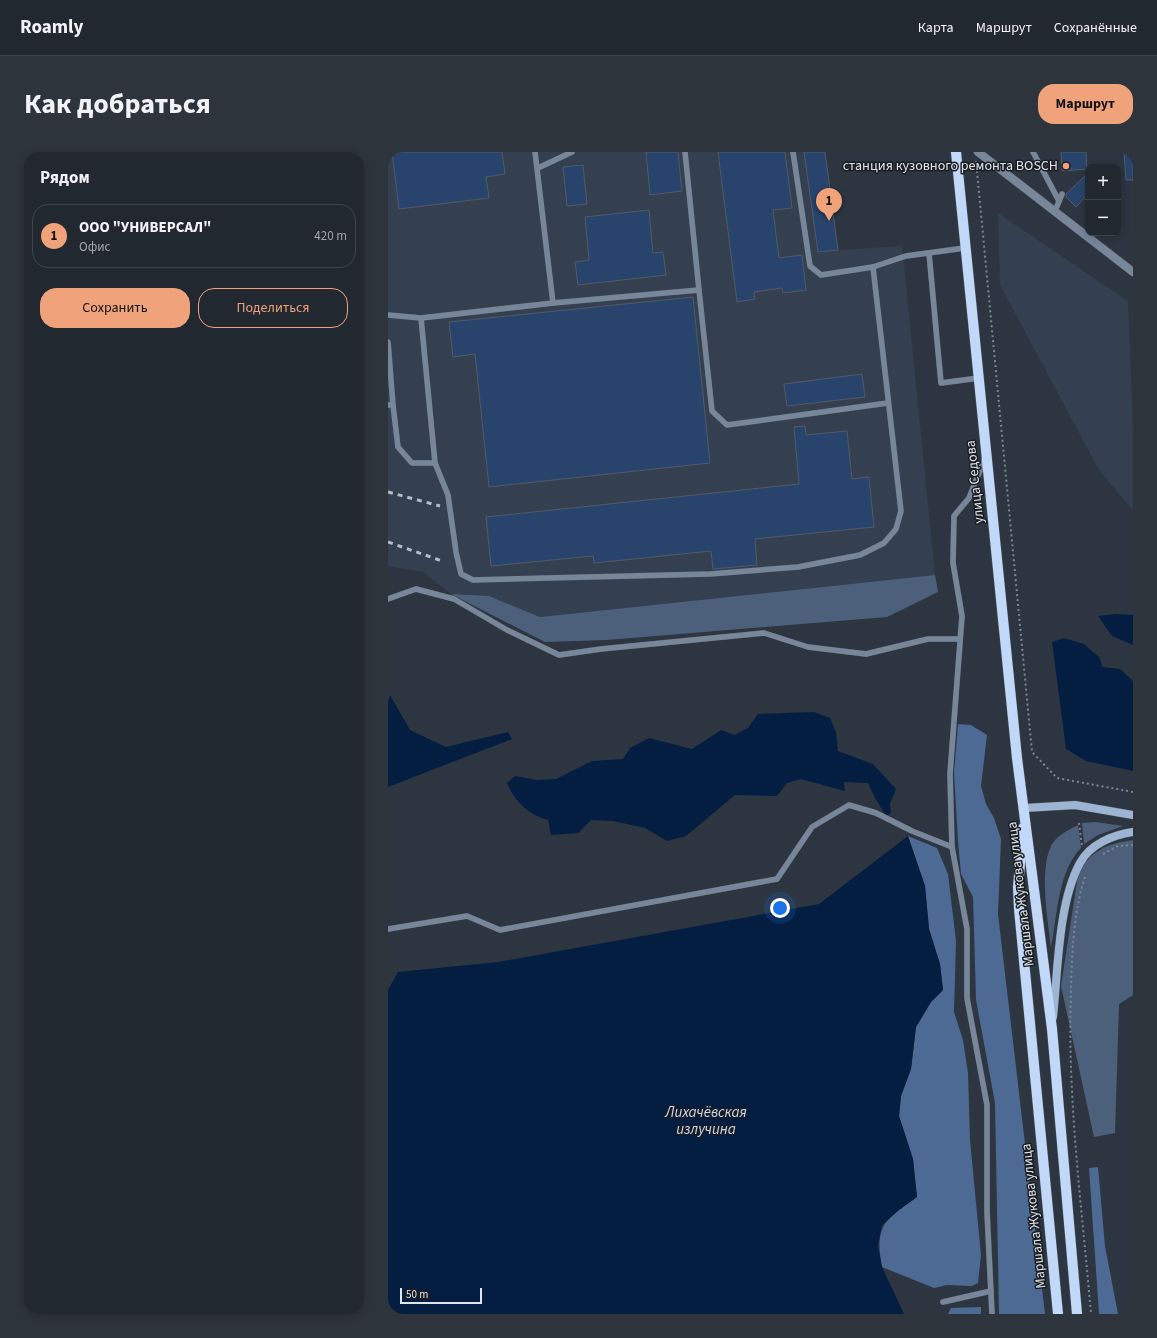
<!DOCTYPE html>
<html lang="ru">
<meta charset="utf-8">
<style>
body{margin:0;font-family:"Source Sans 3",sans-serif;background:#2e343c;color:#f1f3f6}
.controls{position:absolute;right:12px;top:12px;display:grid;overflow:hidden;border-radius:8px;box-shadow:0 2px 10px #0003}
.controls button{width:36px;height:36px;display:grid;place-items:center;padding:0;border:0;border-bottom:1px solid #3f444c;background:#222830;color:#f1f3f6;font:20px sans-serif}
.scale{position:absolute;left:12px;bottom:10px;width:82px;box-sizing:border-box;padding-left:4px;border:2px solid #e0e5ec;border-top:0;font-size:11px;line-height:14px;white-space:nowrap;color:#e0e5ec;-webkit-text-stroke:3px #191c21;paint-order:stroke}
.you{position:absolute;left:392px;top:756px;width:14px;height:14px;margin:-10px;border:3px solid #fff;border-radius:50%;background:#1a73e8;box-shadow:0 0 0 6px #1a73e833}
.badge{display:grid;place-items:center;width:26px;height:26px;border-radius:50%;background:#f0a27a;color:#111;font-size:13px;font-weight:700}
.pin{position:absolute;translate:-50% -33px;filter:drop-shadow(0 1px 2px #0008)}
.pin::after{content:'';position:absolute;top:21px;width:14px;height:12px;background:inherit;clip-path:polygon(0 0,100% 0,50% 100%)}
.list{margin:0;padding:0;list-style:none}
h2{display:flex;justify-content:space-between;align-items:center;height:52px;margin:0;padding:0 16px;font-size:17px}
h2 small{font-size:13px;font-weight:400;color:#a2a6ab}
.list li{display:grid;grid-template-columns:26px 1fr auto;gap:12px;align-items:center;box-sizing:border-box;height:64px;margin:0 8px 8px;padding:0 8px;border:1px solid #3f444c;border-radius:16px}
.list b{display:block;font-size:15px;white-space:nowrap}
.list p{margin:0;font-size:13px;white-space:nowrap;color:#a2a6ab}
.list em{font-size:13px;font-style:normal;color:#a2a6ab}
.actions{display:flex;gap:8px;padding:12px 16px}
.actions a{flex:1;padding:9px 0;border:1px solid #f0a27a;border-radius:16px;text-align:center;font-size:14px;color:#f0a27a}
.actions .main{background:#f0a27a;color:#111}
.map{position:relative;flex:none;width:745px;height:1162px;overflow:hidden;border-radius:16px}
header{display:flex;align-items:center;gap:24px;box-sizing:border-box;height:56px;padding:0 20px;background:#222830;border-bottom:1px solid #3f444c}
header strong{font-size:19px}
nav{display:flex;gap:22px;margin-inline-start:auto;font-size:14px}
.intro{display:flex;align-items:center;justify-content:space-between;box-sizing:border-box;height:96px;padding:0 24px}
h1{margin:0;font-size:28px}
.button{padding:10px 18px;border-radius:16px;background:#f0a27a;color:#111;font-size:14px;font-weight:700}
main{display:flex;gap:24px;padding:0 24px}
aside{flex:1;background:#222830;border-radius:16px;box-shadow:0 2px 10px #0003}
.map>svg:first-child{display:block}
.built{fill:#343f4f}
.green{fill:#4d607b}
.forest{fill:#4c6a94}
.water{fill:#041e42}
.building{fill:#29446c;stroke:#525a67}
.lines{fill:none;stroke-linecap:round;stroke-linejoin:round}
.service-casing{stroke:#4a515c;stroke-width:6}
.minor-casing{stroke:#4a515c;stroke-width:9}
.secondary-casing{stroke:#4a515c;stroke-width:9}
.primary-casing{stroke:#4a515c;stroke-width:11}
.path{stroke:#7f868f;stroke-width:2;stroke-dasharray:2 3;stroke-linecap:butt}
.service{stroke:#78869a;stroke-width:5.5}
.minor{stroke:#78869a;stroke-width:8}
.secondary{stroke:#9eb4d3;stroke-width:8}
.primary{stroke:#c1d8f8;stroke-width:10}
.rail{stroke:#b6bcc4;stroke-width:3;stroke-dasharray:5 5;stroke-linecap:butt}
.poi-dot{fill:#f0a27a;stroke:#191c21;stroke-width:1.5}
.labels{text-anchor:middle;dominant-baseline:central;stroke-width:3;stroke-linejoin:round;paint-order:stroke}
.poi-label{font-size:14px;fill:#e0e5ec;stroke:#191c21;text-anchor:end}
.street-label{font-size:14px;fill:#e0e5ec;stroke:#191c21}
.water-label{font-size:15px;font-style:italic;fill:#c6d9f4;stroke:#191c21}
</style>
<header>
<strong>Roamly</strong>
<nav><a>Карта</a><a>Маршрут</a><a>Сохранённые</a></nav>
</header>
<div class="intro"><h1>Как добраться</h1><a class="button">Маршрут</a></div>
<main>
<aside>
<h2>Рядом<small></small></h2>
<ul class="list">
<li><span class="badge">1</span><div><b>ООО &quot;УНИВЕРСАЛ&quot;</b><p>Офис</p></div><em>420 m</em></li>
</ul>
<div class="actions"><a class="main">Сохранить</a><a>Поделиться</a></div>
</aside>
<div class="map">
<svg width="745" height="1162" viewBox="0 0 745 1162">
<rect width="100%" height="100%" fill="#2d3540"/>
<g class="built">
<path d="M0,0H437L450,98L514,94L547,423L152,465L101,444L63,442L35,420L0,414Z"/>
<path d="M610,61L740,149L745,278V358L711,318L612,133Z"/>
</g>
<g class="green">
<path d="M547,423L550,440L499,465L219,488L157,490L63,442L101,444L152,465Z"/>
<path d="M708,670L735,674L710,683L696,692L694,671Z"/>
<path d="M690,673L693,696C670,719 669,765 663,796C660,769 651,719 663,694C668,684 680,678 690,673Z"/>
<path d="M745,688V843L731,852L727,981L706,985L673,834L690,723C702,698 719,692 745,688Z"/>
</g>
<g class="forest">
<path d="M570,572L583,573L599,583L593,634L598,652L606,666L613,687L610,762L657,1162H611L607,951L588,848L585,745L573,722L570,689L566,621Z"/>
<path d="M520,684L549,696L560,722L568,789L566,860L575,888L580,921L582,988L593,1103L590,1131L584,1134L559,1133L546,1136L494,1115C486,1073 497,1068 529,1045L525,1007L511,964L513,944L523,917L528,875L543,850L555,838L552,812L541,777L537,734Z"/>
<path d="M710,1015L717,1094L730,1162H711L701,1016Z"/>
<path d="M593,1155V1162H560L563,1156Z"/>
</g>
<g class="water">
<path d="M727,462L745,463V493L724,484L710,464Z"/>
<path d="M676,486L696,492L712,506L714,515L732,517L745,529V619L698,609L678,597L664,490Z"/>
<path d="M2,543L22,578L58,595L120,580L124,587L0,635V551Z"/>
<path d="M426,560L442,566L448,580L450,599L485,612L508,637L502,652L503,661L498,664L487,646L480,631L456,630L457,639L413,627L399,631L389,644L347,643L298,684L279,689L257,676L225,669L203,668L190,681L163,683L160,668C141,663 126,649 119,631L127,624L149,628L168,627L204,609L235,607L242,596L261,586L304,597L333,578L346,583L360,576L370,562Z"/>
<path d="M520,684L537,734L541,777L552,812L555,838L543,850L528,875L523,917L513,944L511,964L525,1007L529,1045L511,1058L494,1073L490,1094L494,1115L516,1162H0V838L10,820L110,810L431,752Z"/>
</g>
<g class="building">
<path d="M4,0H114L117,22L98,25L101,46L11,57Z"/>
<path d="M258,0H290L294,39L262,43Z"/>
<path d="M330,0H397L404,56L385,58L391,106L414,103L418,138L395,141L394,136L366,140L367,147L349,150Z"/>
<path d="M416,0H437L450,98L430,100Z"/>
<path d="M673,0H698L699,17L674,19Z"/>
<path d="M736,0H745V28H738Z"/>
<path d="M195,13L199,52L179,54L175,15Z"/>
<path d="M700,21V42L688,55L678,45V42Z"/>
<path d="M261,58L265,101L275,100L278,123L190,133L187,110L201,108L197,65Z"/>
<path d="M305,145L322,311L101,335L87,202L65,205L61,170Z"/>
<path d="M474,222L477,245L399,254L396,232Z"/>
<path d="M417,274L418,283L459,279L464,327L481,325L486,375L367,387L369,413L325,417L323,399L206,411L205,404L103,414L98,365L411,332L406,275Z"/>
</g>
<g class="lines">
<g class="service-casing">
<g id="service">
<path d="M147,0L165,151L33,166L47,311L60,343L68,400L73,422L85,428L322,422L410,415L472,403L496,391L508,377L513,359L485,115"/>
<path d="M405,0L422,114L433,123L485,115L518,104L577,96"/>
<path d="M645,0L671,49"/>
<path d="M150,16L184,0"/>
<path d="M667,59L674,42"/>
<path d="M541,101L553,231L591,226"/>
<path d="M311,138L324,259L339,273L500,251"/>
<path d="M165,151L311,138L297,0"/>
<path d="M0,163L33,166"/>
<path d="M0,190L5,253H0"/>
<path d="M5,253L10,295L24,311H47"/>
<path d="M597,306L581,346L566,364L565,411L574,464L562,622L564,695L579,777V846L599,953V1060L604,1162"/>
<path d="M0,447L28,437L66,447L119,478L171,503L213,497L376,481L420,495L478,502L540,487H572"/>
<path d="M0,777L79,764L112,778L389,727L424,675L461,653L488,661L524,679L564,695"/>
<path d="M555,1150L603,1139"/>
</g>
</g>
<g class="minor-casing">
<path id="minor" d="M590,0L745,120"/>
</g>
<g class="secondary-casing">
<g id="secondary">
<path d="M637,656L687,653L745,663"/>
<path d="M665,865C670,819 670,751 692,711C702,692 725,683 745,680"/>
</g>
</g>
<g class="primary-casing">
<g id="primary">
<path d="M568,0L629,606L664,877L689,1162"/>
<path d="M635,676L630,735L631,757L670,1162"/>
</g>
</g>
<g class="path">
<path d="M588,9L644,600L669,626L745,640"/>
<path d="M691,671L694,694"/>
<path d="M715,702L730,694L745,693"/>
<path d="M697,725C685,762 684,801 683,839C679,947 694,1055 703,1162"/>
</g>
<use href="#service" class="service"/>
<use href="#minor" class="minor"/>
<use href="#secondary" class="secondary"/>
<use href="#primary" class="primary"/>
<g class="rail">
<path d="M0,340L52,354"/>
<path d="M0,390L54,409"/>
</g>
</g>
<circle class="poi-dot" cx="678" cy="14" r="4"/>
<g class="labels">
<g class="poi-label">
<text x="670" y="14">станция кузовного ремонта BOSCH</text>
</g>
<g class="street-label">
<text transform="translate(587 330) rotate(-96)">улица Седова</text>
<text transform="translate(633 742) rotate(-97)">Маршала Жукова улица</text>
<text transform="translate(646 1064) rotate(-96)">Маршала Жукова улица</text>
</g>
<g class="water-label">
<text x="318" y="960">Лихачёвская<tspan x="318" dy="17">излучина</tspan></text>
</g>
</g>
</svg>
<div class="controls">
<button>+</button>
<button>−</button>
</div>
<div class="scale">50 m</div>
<div class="you"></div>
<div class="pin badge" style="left:441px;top:69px">1</div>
</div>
</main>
